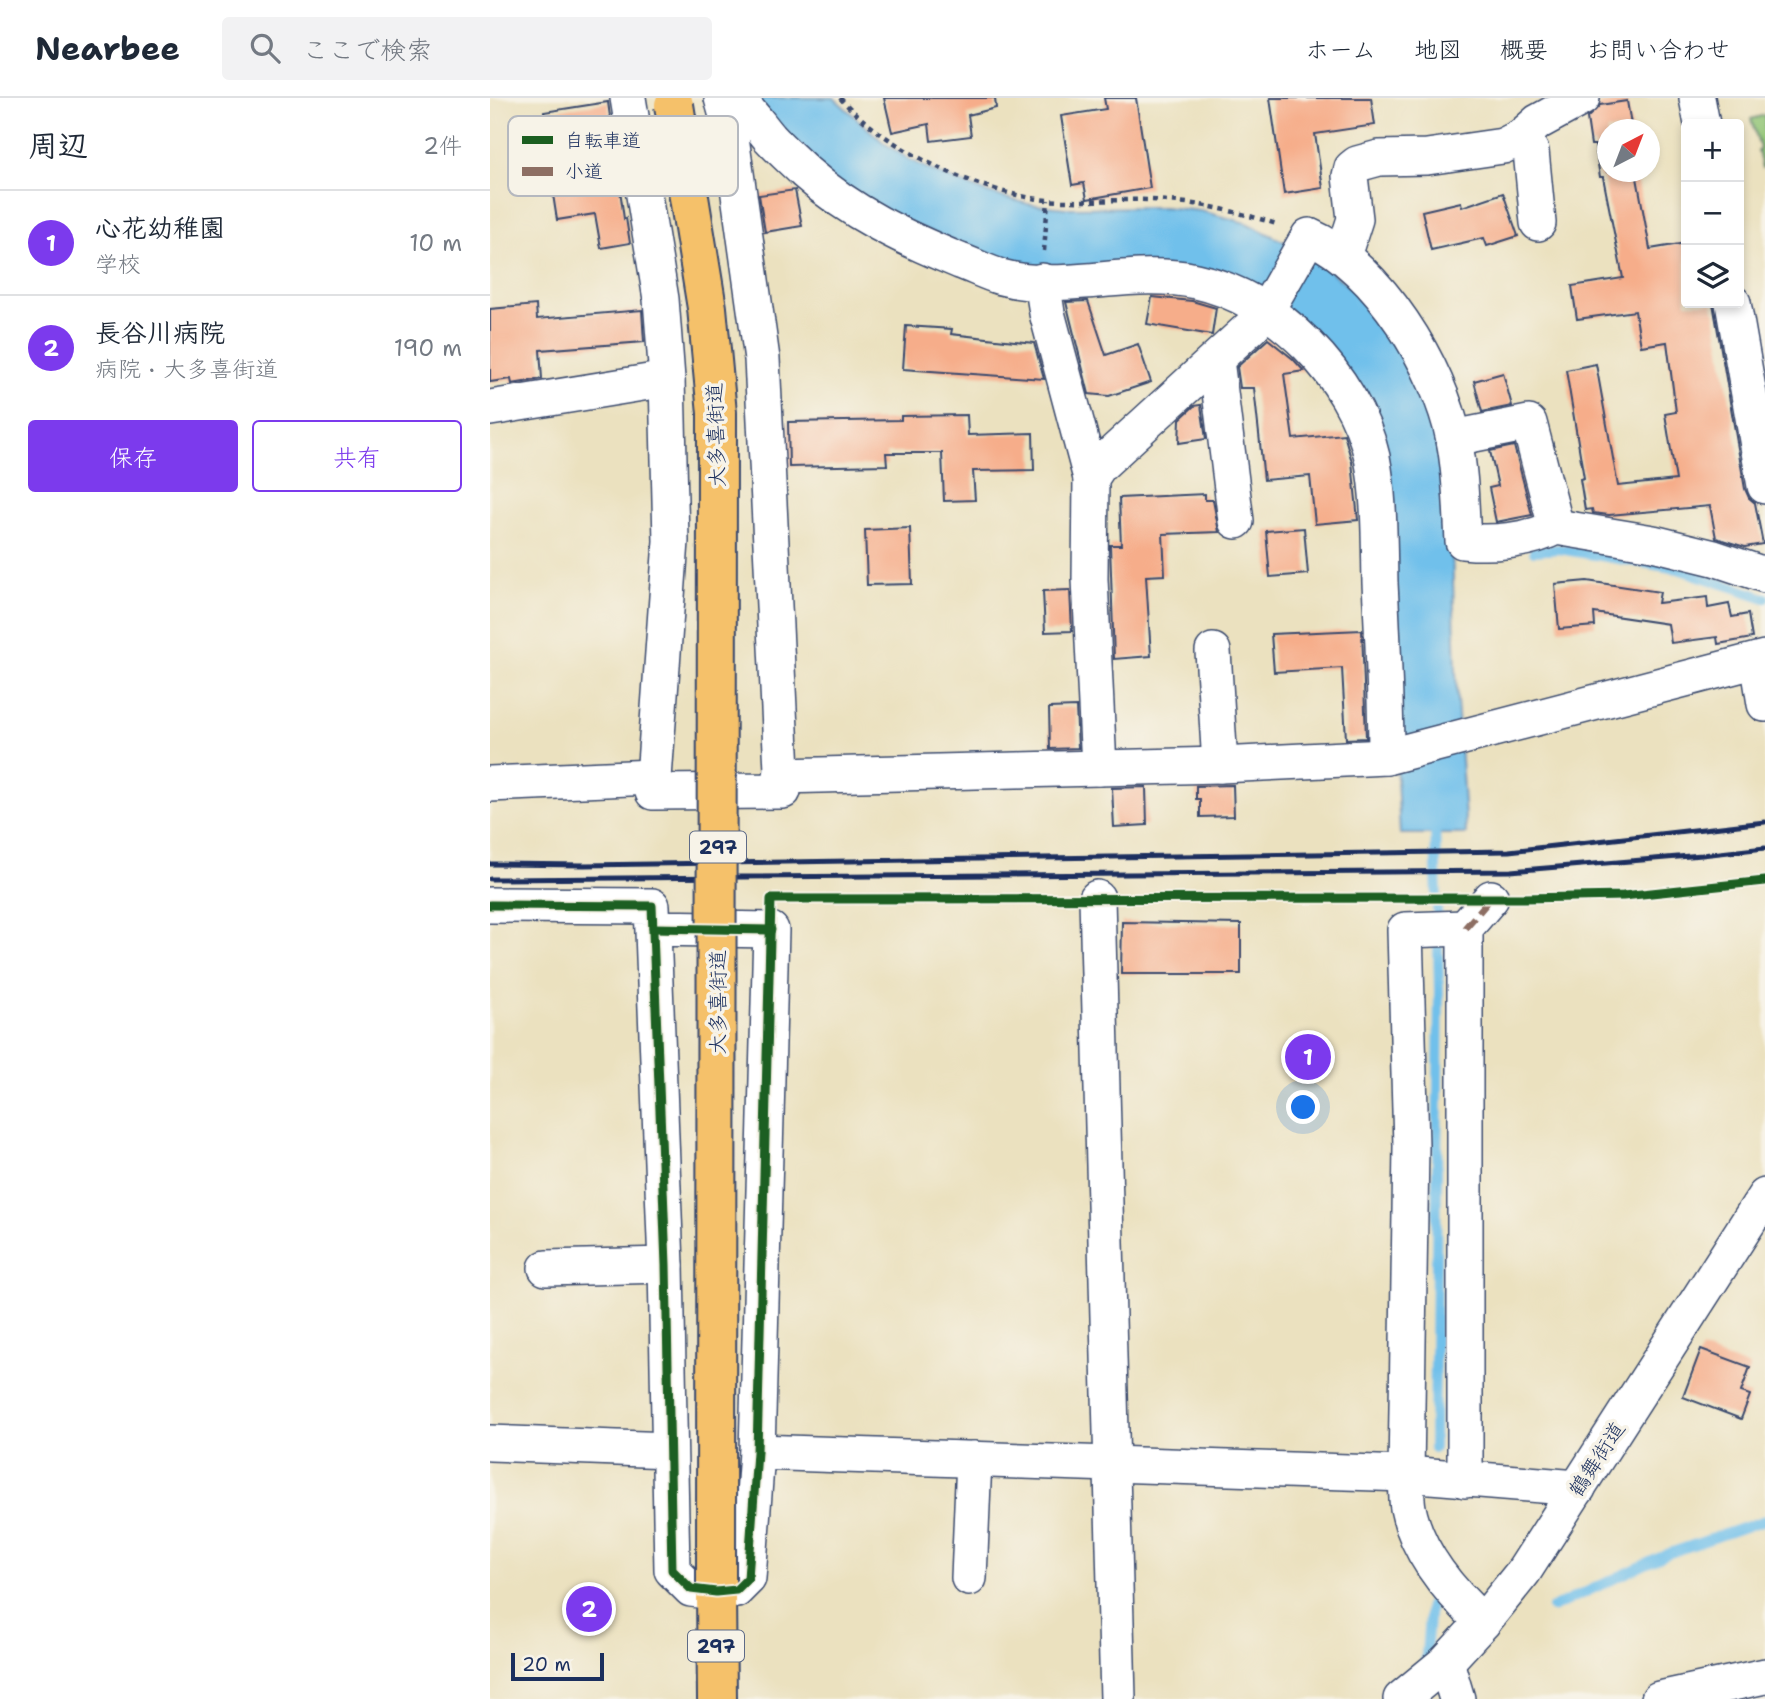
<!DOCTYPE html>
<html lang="ja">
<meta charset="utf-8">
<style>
body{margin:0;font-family:"Shantell Sans","Klee One",sans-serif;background:#f2f2f3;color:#1f2937}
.controls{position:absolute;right:21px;top:21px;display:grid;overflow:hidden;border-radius:7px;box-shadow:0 4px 10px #0003}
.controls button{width:63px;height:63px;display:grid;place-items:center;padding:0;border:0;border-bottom:2px solid #e0e1e3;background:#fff;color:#1f2937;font:35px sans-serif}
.compass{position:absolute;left:1107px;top:21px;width:63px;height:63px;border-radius:50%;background:#fff;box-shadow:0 4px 10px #0003;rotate:42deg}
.scale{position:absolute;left:21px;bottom:18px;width:93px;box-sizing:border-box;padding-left:7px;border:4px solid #1b2f5e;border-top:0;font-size:19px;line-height:24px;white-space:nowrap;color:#1b2f5e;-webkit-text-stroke:5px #f7f3e8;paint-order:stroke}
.you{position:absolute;left:814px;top:1010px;width:24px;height:24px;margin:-18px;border:5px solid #fff;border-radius:50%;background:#1a73e8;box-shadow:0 0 0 10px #1a73e833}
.badge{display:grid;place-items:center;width:46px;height:46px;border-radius:50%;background:#7c3aed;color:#fff;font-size:23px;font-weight:700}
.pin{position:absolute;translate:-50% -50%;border:4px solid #fff;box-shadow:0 2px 7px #0006}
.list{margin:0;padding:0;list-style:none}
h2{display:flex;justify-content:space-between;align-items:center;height:91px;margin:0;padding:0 28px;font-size:30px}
h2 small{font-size:23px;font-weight:400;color:#747a83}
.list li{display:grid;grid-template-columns:46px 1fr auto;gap:21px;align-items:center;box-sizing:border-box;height:105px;padding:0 28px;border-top:2px solid #e0e1e3}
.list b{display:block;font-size:26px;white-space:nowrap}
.list p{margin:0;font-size:23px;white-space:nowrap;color:#747a83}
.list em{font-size:23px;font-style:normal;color:#747a83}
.actions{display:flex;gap:14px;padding:21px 28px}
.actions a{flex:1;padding:16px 0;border:2px solid #7c3aed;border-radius:7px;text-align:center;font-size:24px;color:#7c3aed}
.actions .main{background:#7c3aed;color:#fff}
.icon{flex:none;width:38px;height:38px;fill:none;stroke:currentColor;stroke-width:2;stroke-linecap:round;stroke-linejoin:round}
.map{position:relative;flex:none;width:1275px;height:1601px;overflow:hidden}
header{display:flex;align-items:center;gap:42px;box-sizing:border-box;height:98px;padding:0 35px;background:#fff;border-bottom:2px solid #e0e1e3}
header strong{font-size:33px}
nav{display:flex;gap:38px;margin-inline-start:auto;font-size:24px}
.search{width:490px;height:63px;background:#f2f2f3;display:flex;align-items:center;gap:18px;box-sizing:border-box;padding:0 24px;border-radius:7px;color:#747a83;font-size:26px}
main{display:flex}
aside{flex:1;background:#fff}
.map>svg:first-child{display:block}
.green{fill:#92c576;stroke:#567a6a;stroke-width:2}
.water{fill:#6fc0eb;stroke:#4578a4;stroke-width:2}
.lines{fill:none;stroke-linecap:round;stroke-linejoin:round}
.stream{stroke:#6fc0eb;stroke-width:10}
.building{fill:#f6ad8a}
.minor-casing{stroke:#3a4a6d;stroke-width:38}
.highway-casing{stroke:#3a4a6d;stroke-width:42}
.path{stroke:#3a4a6d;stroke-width:4.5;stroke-dasharray:5 5;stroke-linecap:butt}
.minor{stroke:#fff;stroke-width:35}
.highway{stroke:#f5c16b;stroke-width:38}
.rail{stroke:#1b2f5e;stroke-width:5}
.highway-bridge-casing{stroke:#3a4a6d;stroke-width:42;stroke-linecap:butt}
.highway-bridge{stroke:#f5c16b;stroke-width:38}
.quiet{stroke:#8d6e63;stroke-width:7;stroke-dasharray:14 7;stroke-linecap:butt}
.cycleway-casing{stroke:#f7f3e8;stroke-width:13}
.cycleway{stroke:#1b5e20;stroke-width:9}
.labels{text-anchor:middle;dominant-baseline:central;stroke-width:7;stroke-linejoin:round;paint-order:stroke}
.shield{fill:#f7f3e8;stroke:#5d6a87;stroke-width:2}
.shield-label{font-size:19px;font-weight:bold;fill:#1b2f5e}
.street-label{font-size:21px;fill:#1b2f5e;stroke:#f7f3e8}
.key{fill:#f7f3e8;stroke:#b5b8bf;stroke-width:2}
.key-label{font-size:19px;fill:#1b2f5e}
</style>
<header>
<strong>Nearbee</strong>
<div class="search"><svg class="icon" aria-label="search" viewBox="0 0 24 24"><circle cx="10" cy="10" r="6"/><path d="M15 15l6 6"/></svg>ここで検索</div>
<nav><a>ホーム</a><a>地図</a><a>概要</a><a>お問い合わせ</a></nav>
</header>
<main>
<aside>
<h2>周辺<small>2件</small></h2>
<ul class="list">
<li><span class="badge">1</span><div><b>心花幼稚園</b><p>学校</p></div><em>10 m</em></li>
<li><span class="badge">2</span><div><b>長谷川病院</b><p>病院 · 大多喜街道</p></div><em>190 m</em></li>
</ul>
<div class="actions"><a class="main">保存</a><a>共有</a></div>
</aside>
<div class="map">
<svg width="1275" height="1601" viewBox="0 0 1275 1601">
<rect width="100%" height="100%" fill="#f7f3e8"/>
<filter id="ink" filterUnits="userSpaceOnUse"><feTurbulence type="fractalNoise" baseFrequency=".0143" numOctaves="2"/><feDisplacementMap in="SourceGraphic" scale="14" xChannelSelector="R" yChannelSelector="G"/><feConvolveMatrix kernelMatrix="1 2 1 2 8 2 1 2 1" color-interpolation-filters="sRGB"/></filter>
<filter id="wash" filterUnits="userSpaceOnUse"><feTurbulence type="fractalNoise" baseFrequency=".00686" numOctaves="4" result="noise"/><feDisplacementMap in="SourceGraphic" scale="28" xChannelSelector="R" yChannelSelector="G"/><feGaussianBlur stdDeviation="1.57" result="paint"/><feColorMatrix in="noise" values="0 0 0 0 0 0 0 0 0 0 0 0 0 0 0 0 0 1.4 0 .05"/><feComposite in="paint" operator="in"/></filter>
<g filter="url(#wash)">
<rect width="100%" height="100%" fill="#ebe1bf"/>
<path class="green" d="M1275,17V69L1272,70L1268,52L1270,50L1261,21Z"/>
<path class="water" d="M260,0H344L394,45L420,62L451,77L498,95L538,106L576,110L673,109L711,113L756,125L819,156L873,200L888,218L935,291L960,391L967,602L976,736H910L905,645L897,394L793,213L587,174L510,164L360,99Z"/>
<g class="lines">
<g class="stream">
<path d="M1044,453L1069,451L1188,471L1275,500"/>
<path d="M944,1350L949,893L945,724"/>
<path d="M1062,1510L1177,1456L1275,1422"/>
<path d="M935,1569L940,1506"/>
</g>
</g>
<g id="blocks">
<g class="building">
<path d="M394,0H505L506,10L478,17L481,38L441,43L439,26L402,34Z"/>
<path d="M614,0H646L660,90L597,101L594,85L582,87L571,18L616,11Z"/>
<path d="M780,0H881L885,27L825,36L833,90L794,96Z"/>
<path d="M1137,3L1142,32H1117V74H1148H1146L1160,151L1196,145V205H1223L1255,391L1259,400L1265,405L1273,446L1255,449L1226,440L1220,408L1119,417L1103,415L1102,411L1095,412L1090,381L1094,380L1076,272L1106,266L1128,388L1186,382L1175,316L1186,314L1177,244L1151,248L1145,213L1087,221L1082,188L1133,180L1113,79H1110L1105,47H1101L1097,20L1110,7Z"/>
<path d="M118,4L134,121L136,120L140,145L111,150L105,116L67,122L62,90H67L54,14Z"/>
<path d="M305,92L312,128L275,134L269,97Z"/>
<path d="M1013,95L1028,138L997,148L994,140L941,152L932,113L971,104L972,109Z"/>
<path d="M662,199L702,203L726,210L722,237L657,226Z"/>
<path d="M598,203L616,257L648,246L661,284L619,298L599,296L576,204Z"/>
<path d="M46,207L47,221L152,212L154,244L50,252L52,281L22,286L21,281L0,284V211Z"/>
<path d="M416,228L462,231L461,236L544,245L554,281L413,271Z"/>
<path d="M778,241L803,261L814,273L794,276L803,341L854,336L862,364L868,422L825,426L820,378L774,382L764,290H750L747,269Z"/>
<path d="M1013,275L1022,308L992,314L984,283Z"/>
<path d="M711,307L716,341L689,345L690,321L704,308Z"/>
<path d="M477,317L478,337L543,335L544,372L483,373L485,402L454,403L452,355H396L397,367L299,369L298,324L411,322V318Z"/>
<path d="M1024,348L1042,417L1006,424L999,390L1008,388L1000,353Z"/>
<path d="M715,396V402H723L729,434L673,436L675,477L656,478L661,558L624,561L620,447H631L629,400Z"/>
<path d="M420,430L422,486L377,487L375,432Z"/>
<path d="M814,430L818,476L780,479L776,433Z"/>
<path d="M1097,483L1170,494L1168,505L1217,499L1218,510L1239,506L1242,519L1258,516L1262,540L1228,546L1227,539L1181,545L1178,526L1104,515L1105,528L1069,531L1065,486Z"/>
<path d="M580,492L582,533L555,534L553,493Z"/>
<path d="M872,532L876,640L856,641L852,570L784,574L781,536Z"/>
<path d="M586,609L588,650L560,651L559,610Z"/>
<path d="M743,687L744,718L710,719V701H706V688Z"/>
<path d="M656,689L657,727L624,729L622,690Z"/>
<path d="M632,824L751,826V876H631Z"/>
<path d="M1211,1251L1260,1269L1251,1294L1260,1297L1251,1321L1193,1299Z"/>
</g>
</g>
</g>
<g filter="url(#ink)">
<use href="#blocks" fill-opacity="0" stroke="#3a4a6d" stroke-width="2"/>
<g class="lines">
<g class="minor-casing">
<g id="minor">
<path d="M138,0L171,201L177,281L181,443L163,694L293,693L272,261L239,25L232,0"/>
<path d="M244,0C259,11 268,26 280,40C291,52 304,63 315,74C361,115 414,140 470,163C484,168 497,175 511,179C571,196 642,169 706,183C787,200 864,278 882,359C890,400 889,443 890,485C893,543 896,601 896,659"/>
<path d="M1207,0L1212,26"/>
<path d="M1031,39L1041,53L1048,125"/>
<path d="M853,158L865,121L860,78L862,70L867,66L889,60L937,59L1013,48L1031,39L1048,24L1092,0"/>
<path d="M552,183L557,215L601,380"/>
<path d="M1243,205L1275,388"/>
<path d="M726,262L746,423"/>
<path d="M0,310L177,281"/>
<path d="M964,340L1039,325L1066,429"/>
<path d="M723,553L730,667"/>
<path d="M1268,562L1275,606"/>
<path d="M609,670L600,481L601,380L609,368L761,229L776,213L819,138C888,168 950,270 964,342C971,375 971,410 973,443C1003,446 1039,443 1066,429L1163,445L1224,460L1275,477"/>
<path d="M291,678L730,667L896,659L1275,560"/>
<path d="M0,686L163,679"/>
<path d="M607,800L628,1601"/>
<path d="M0,807L162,808L176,1167L182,1472L201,1491L226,1494L246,1492L258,1480L267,1354L281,832L163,830"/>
<path d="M975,830L915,832L921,1048L916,1376C917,1387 916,1399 918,1410C927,1455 960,1494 993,1524"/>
<path d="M56,1170L176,1167"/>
<path d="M0,1345L179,1352"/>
<path d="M267,1354L916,1376L1088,1390"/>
<path d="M975,1382V830L1001,800"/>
<path d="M479,1480L484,1361"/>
<path d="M956,1564L967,1601"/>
<path d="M911,1601L956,1564L993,1524L1034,1473L1275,1098"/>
<path d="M1169,1601L1275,1578"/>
</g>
</g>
<g class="highway-casing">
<path id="highway" d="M226,1494L227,1601"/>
</g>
<g class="path">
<path d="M350,0C397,52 488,95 557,102C591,105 624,101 658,102C703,103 747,113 789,127"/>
<path d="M554,153L558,102"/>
</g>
<use href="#minor" class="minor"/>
<use href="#highway" class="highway"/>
<g class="rail">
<path d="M0,766L94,767L1019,753L1275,724"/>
<path d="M0,781L1021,773L1212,757L1275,750"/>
</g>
<g class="highway-bridge-casing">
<path id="highway-bridge" d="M184,7L217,210L227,315L226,1494"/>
</g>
<use href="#highway-bridge" class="highway-bridge"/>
<path class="quiet" d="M975,830L1001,800"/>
<g class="cycleway-casing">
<g id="cycleway">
<path d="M0,807L162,808L176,1167L182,1472L201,1491L226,1494L246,1492L258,1480L267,1354L281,801L1035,800L1133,798L1275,783"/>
<path d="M163,830L281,832"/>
</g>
</g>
<use href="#cycleway" class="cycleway"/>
</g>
</g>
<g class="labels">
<g class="shield">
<rect x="200" y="733.5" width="56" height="31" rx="5"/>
<rect x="198" y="1532.5" width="56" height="31" rx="5"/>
</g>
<g class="shield-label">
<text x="228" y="749">297</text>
<text x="226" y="1548">297</text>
</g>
<g class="street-label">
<text transform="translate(226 337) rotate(-92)">大多喜街道</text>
<text transform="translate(228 904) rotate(-90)">大多喜街道</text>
<text transform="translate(1107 1361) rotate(-57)">鶴舞街道</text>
</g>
</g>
<rect x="18" y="18" width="230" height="80" rx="10" class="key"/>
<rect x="32" y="38" width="31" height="8" fill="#1b5e20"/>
<rect x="32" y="69" width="31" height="9" fill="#8d6e63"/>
<g class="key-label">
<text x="75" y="49">自転車道</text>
<text x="75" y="80">小道</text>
</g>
</svg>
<div class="controls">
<button>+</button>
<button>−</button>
<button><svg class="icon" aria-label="layers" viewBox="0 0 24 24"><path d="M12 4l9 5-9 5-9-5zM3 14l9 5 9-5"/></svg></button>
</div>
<svg class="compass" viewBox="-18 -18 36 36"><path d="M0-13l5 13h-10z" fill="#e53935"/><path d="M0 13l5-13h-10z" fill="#747a83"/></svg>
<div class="scale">20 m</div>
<div class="you"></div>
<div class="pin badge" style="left:818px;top:959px">1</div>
<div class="pin badge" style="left:99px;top:1511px">2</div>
</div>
</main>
